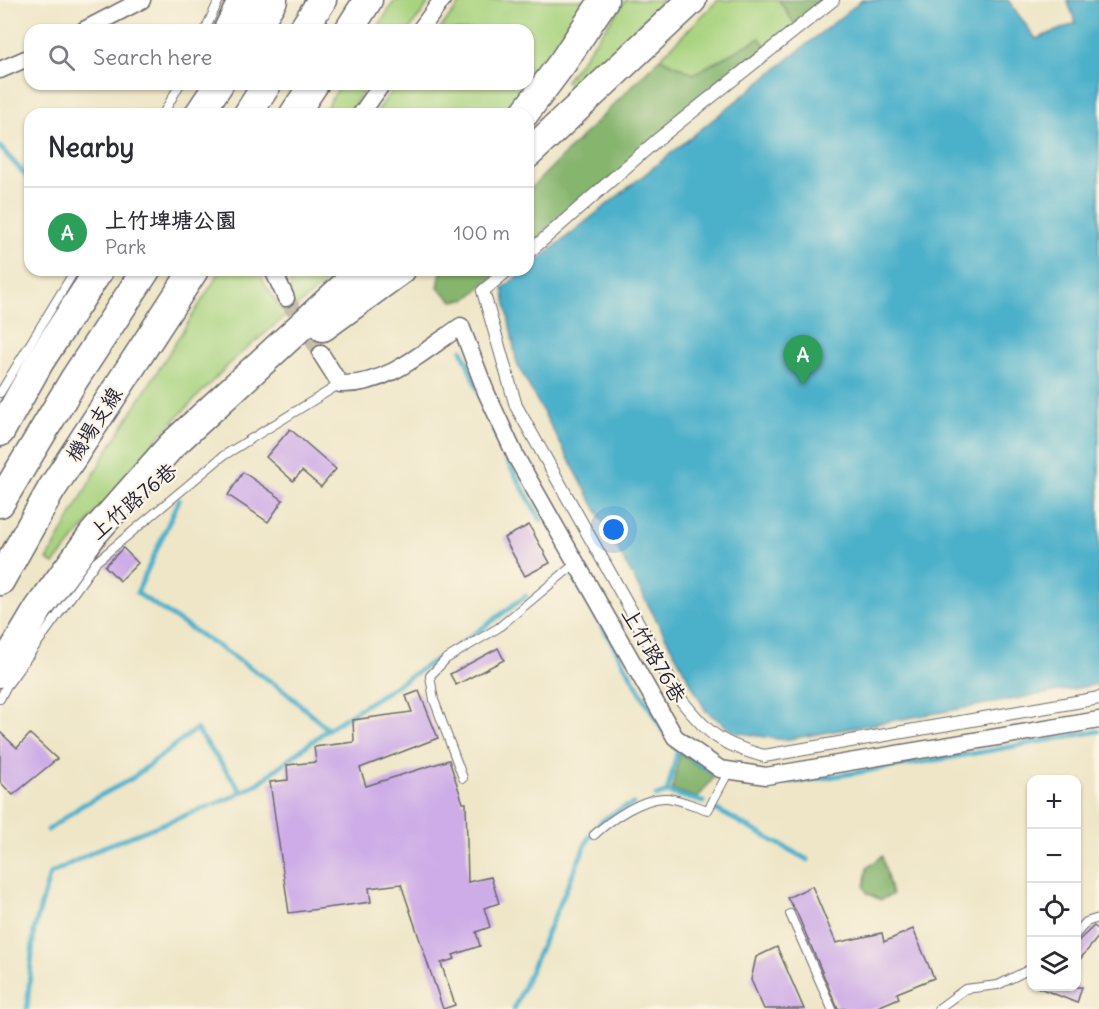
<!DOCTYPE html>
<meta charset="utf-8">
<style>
body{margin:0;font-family:Delius,"LXGW WenKai TC",sans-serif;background:#f7f7f7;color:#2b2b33}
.controls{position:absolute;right:18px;bottom:18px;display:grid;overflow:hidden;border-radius:12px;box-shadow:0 2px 4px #0004}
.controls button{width:54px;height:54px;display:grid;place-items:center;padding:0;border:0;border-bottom:2px solid #e1e1e2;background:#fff;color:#2b2b33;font:30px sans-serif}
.you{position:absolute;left:614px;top:530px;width:21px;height:21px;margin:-15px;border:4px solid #fff;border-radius:50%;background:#1a73e8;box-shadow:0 0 0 9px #1a73e833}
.badge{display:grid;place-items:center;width:39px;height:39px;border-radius:50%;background:#0b8043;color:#fff;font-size:20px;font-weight:700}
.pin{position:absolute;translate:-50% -50px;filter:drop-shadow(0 2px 3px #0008)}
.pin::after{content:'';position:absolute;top:32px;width:21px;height:18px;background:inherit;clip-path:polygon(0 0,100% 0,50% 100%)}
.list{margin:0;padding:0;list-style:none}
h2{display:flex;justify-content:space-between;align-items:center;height:78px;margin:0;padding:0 24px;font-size:26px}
h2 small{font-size:20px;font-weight:400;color:#7c7c81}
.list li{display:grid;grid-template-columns:39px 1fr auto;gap:18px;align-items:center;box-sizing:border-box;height:90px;padding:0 24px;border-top:2px solid #e1e1e2}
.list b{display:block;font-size:22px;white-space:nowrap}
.list p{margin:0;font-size:20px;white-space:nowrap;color:#7c7c81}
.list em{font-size:20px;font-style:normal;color:#7c7c81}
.icon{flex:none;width:33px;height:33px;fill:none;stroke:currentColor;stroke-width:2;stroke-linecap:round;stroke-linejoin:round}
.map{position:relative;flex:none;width:1099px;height:1009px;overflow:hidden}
.search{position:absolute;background:#fff;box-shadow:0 2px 4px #0004;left:24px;top:24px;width:510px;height:66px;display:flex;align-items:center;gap:15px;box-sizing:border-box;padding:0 21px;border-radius:18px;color:#7c7c81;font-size:22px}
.panel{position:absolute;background:#fff;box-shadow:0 2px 4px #0004;left:24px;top:108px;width:510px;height:168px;border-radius:18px}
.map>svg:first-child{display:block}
.green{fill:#a8d37f;stroke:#657a5d;stroke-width:1.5}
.forest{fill:#86b56e;stroke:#546c54;stroke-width:1.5}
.water{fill:#4bb0ca;stroke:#366982;stroke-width:1.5}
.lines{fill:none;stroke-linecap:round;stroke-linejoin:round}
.stream{stroke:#4bb0ca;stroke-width:5}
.building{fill:#cdace7}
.minor-tunnel{stroke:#c6bfac;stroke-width:16;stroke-dasharray:16 8;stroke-linecap:butt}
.service-casing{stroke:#6a676c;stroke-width:10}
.pedestrian-casing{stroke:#6a676c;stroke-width:14}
.minor-casing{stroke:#6a676c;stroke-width:19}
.motorway-casing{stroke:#6a676c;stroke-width:31}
.service{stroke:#fff;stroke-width:8}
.pedestrian{stroke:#fff;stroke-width:12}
.minor{stroke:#fff;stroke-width:16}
.motorway{stroke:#fff;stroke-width:28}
.labels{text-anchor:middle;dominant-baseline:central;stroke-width:4.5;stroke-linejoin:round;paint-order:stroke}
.street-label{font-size:21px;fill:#22223b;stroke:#fcf5e5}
</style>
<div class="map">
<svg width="1099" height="1009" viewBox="0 0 1099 1009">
<rect width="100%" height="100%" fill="#fcf5e5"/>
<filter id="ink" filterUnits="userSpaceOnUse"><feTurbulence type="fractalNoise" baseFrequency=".0167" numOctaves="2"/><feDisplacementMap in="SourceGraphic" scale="12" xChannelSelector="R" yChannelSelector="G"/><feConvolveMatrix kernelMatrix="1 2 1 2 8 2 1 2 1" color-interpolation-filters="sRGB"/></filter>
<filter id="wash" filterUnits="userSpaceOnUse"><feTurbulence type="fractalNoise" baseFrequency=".008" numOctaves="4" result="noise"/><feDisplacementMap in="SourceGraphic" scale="24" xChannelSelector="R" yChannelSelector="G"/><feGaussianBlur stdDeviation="1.35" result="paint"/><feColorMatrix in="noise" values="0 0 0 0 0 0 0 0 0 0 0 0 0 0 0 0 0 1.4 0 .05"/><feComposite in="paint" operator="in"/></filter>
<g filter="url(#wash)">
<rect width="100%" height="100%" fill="#efe6c8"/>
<g class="green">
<path d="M395,0H431L409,30H376Z"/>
<path d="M463,0H584L561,43L508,114H375L397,84H528V30H439Z"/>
<path d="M626,0H663L576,92L565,82Z"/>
<path d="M718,0H779L796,26L767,49L760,38L693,74L660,58Z"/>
<path d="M341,84H368L348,114H322Z"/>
<path d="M221,270H263L262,279L280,308L291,296L290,270H341L234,359L161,434L54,564L47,560L103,458Z"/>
</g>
<g class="forest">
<path d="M779,0H828L796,26Z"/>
<path d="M760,38L767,49L528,247V191L660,58L694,74Z"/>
<path d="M441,270H501L467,299L453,301L438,288Z"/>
<path d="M680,754L714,777L698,798L672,790Z"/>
<path d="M882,856L892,895L880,900L867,893L864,887L867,868Z"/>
</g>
<path class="water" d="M862,0H1008L1036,39L1076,23L1067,0H1099V684L784,740L734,732L706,711L517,364L503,288Z"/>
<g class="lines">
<g class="stream">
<path d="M0,147L30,180"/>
<path d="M462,350L506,459L541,520"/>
<path d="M179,500L137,593L282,689L328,729"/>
<path d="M571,573L665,734"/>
<path d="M731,780L747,781"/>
<path d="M777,782L804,781L948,758L1099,731"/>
<path d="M667,792L678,749L711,772"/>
<path d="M656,796L667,792L703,802"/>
<path d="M717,810L808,860"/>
<path d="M48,830L81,806L131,779L196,729L242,792"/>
<path d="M27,1009L34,930L50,874L103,847L230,798L257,784L328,729L462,643L526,596"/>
<path d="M514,1009L588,839C599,820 612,812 633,804"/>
</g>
</g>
<g id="blocks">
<g class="building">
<path d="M290,429L336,469L321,487L302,471L293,481L266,457Z"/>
<path d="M243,472L283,500L268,522L228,495Z"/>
<path d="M529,525L550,563L525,576L504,538Z"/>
<path d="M123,548L138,563L120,581L105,566Z"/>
<path d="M498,648L504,660L456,685L450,674Z"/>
<path d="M419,691L438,738L360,768L366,786L449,760L463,803H466L468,882L491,877L499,903L484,908L490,927L476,932L480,946L453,955L455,959L441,963L455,1005L443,1009L401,884L369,888L371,902L289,913L270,782L288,780L287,765L316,762L314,747L354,742L353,720L412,712L406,696Z"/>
<path d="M0,732L17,748L30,734L57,759L13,795L0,782Z"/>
<path d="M812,886L836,943L882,933L884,942L913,929L934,978L897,993L899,998L873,1009H838L796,911L787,898Z"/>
<path d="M1094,926L1099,930V936L1077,963V942Z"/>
<path d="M777,947L804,1009H764L751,980L756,957Z"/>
<path d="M1037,987H1082L1077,1003Z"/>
</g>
</g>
</g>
<g filter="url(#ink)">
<use href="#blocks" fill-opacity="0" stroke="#6a676c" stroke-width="1.5"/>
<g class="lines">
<path class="minor-tunnel" d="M286,298L321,354"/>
<g class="service-casing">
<g id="service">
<path d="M205,30L219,0"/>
<path d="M163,114L180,84"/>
<path d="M0,393L75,270"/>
<path d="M0,699L6,687L96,562L223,456L340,384"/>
<path d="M463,778L434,700L430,676L446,659L498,628L576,563"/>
<path d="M594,835C610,820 644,796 668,798C681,800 695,806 708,810L729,771"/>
<path d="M790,914L832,1009"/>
<path d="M1076,934L1086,922L1099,918"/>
<path d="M938,1009L965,989L998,985L1032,968"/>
</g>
</g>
<g class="pedestrian-casing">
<g id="pedestrian">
<path d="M528,253L657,140L833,0"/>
<path d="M508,270L483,291L516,406L682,701C709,735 721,744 764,756L1099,698"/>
</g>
</g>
<g class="minor-casing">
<g id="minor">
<path d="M84,30L142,0"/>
<path d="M420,30L442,0"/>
<path d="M0,70L30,57"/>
<path d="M361,114L382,84"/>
<path d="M273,270L286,298"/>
<path d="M321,354L340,384C387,386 424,351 461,326L486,392L516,457L675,737L720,769L766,776L1099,720"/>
</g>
</g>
<g class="motorway-casing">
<g id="motorway">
<path d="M228,30L243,0"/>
<path d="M254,30L273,0"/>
<path d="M303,30L322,0"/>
<path d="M349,30L368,0"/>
<path d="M199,114L219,84"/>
<path d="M248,114L267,84"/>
<path d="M294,114L314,84"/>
<path d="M524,114L563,62L604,0"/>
<path d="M528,154L692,0"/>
<path d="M323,327L401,270"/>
<path d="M0,432L40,361L99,270"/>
<path d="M0,503L75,378L146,270"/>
<path d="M0,581L51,490L194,270"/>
<path d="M0,673L39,608L93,534L171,446L362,270"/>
</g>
</g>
<use href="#service" class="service"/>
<use href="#pedestrian" class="pedestrian"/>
<use href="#minor" class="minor"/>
<use href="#motorway" class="motorway"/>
</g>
</g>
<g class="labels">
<g class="street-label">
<text transform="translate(94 424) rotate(-57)">機場支線</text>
<text transform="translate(133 501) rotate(-40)">上竹路76巷</text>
<text transform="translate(654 655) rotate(60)">上竹路76巷</text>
</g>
</g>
</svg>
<div class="controls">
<button>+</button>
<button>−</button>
<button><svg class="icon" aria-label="locate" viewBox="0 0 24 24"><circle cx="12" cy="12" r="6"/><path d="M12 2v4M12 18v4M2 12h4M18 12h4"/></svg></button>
<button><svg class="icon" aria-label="layers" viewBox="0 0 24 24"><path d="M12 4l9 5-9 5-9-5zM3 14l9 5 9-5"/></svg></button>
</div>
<div class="you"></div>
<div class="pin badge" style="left:803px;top:385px;background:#2e9e5b">A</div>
<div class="search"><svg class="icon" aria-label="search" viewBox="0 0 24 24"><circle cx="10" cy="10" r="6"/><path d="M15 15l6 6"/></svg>Search here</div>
<section class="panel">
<h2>Nearby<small></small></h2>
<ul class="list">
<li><span class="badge" style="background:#2e9e5b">A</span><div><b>上竹埤塘公園</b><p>Park</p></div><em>100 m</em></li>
</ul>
</section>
</div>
